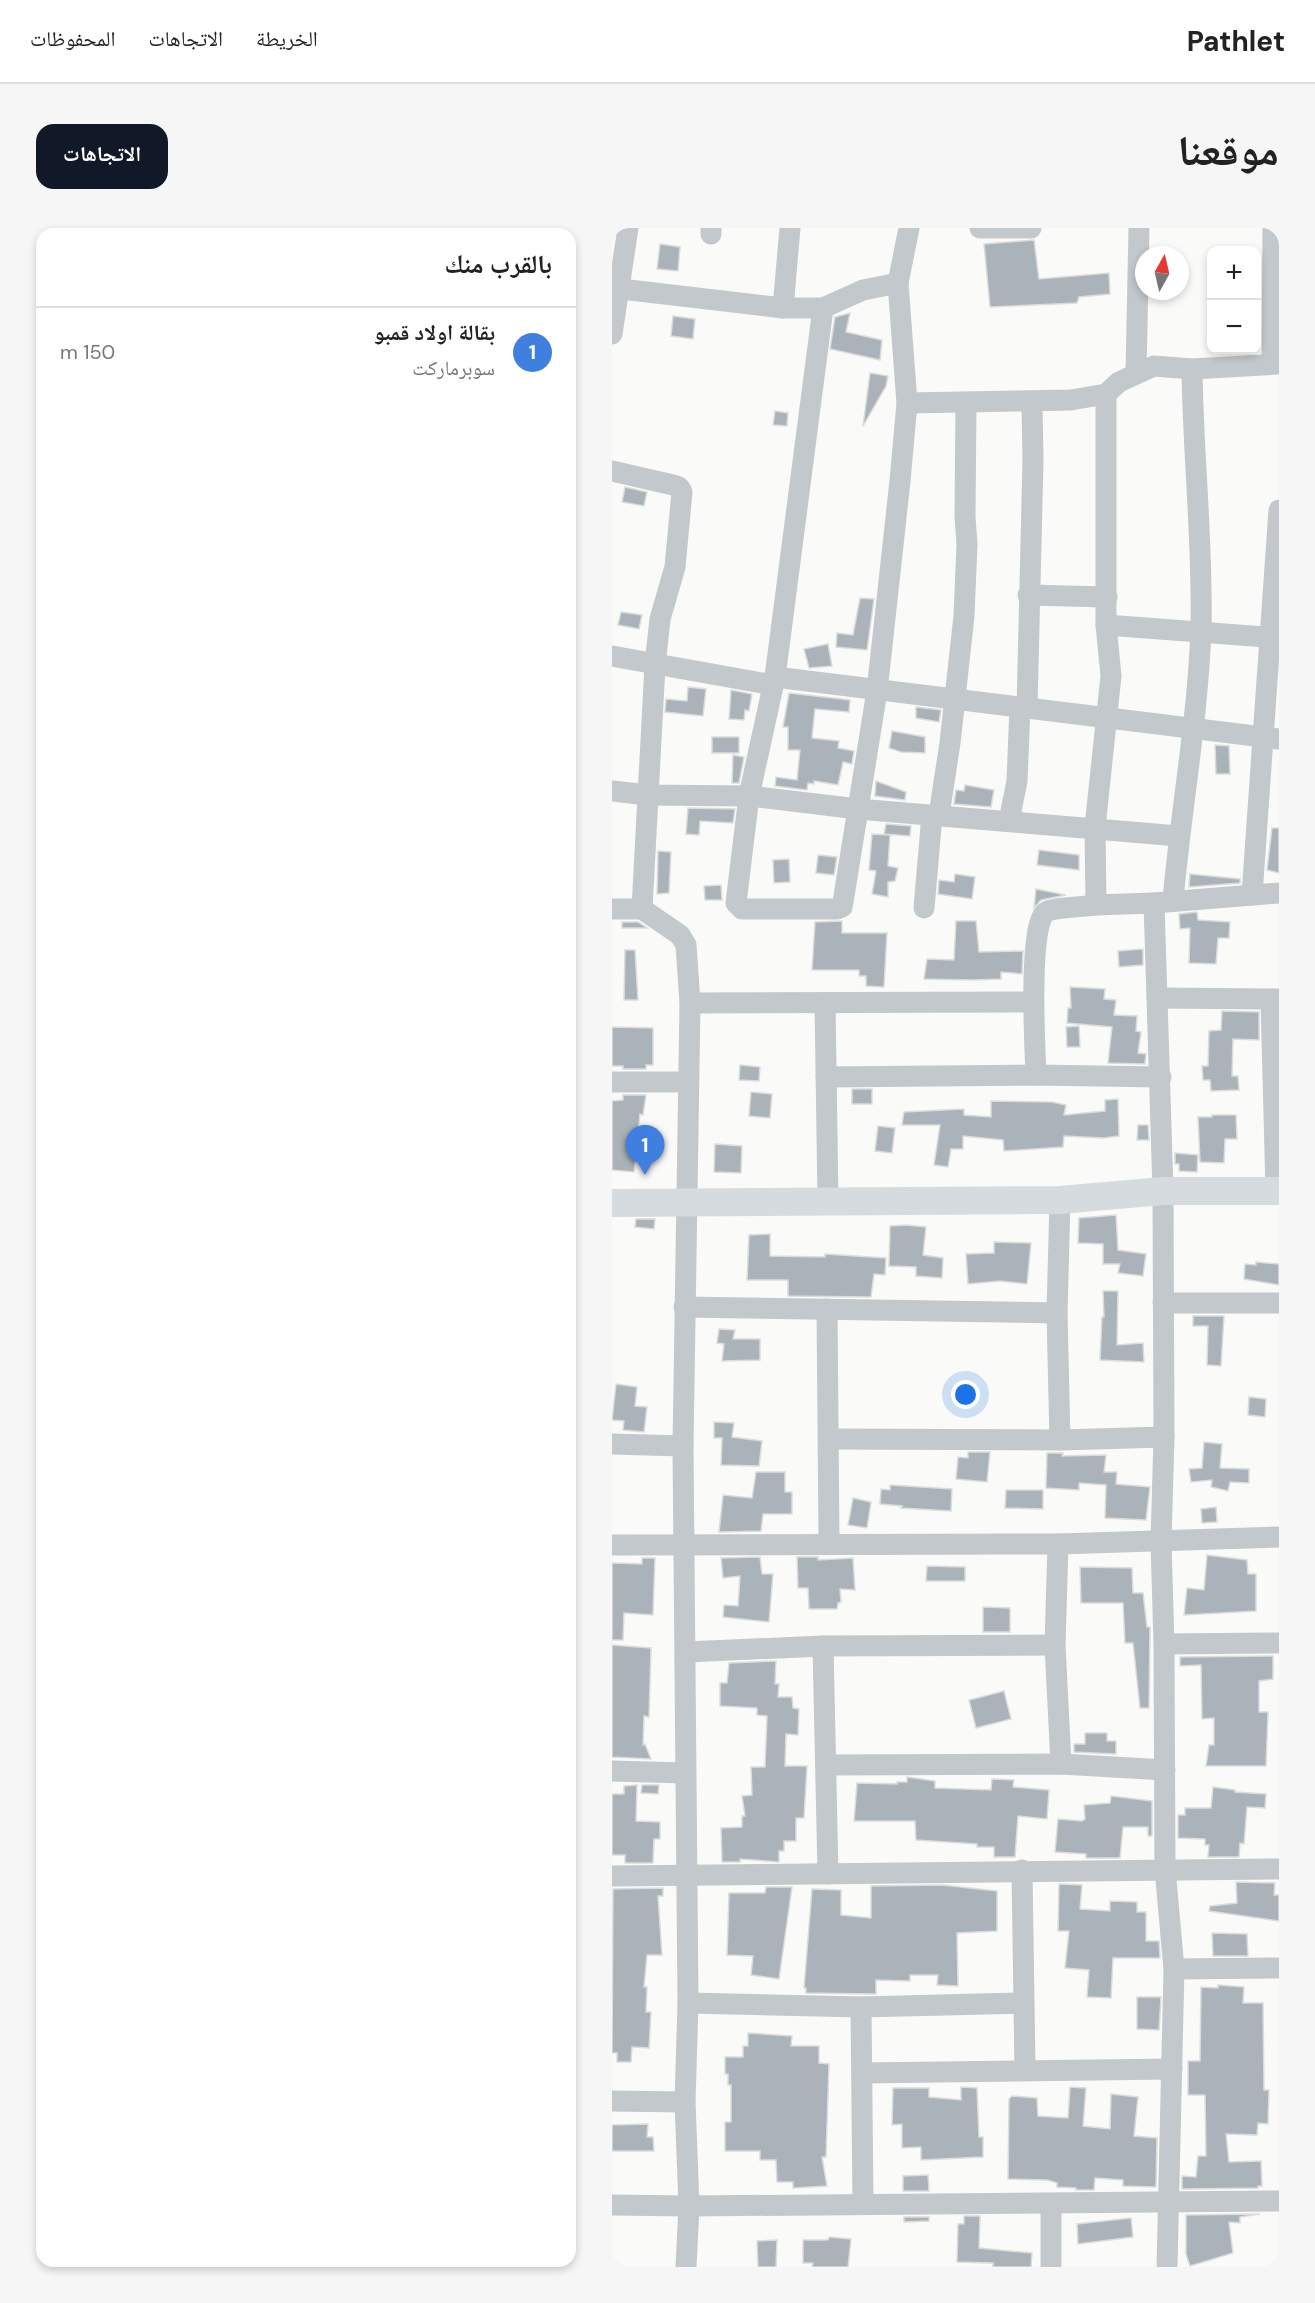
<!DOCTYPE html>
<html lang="ar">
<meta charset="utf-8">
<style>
body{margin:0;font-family:"DM Sans","Noto Naskh Arabic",sans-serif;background:#f6f6f6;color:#222;direction:rtl}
.controls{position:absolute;right:18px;top:18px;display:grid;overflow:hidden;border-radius:12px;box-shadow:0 3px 9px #0003}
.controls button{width:54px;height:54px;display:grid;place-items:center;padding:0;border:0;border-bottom:2px solid #e0e0e0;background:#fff;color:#222;font:30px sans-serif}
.compass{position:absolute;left:523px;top:18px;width:54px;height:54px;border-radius:50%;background:#fff;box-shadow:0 3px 9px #0003;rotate:8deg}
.you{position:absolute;left:354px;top:1167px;width:21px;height:21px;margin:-15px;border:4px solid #fff;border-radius:50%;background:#1a73e8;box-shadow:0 0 0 9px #1a73e833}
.badge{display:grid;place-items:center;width:39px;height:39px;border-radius:50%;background:#111827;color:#fff;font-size:20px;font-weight:700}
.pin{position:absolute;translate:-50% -50px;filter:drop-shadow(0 2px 3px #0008)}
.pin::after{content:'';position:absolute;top:32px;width:21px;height:18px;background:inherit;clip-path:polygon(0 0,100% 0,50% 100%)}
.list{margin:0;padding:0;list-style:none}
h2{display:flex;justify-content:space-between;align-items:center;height:78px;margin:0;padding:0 24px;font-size:26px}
h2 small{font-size:20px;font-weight:400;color:#767676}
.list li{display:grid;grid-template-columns:39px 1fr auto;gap:18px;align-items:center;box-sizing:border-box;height:90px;padding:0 24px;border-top:2px solid #e0e0e0}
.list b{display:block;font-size:22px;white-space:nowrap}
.list p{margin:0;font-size:20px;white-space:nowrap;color:#767676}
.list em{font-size:20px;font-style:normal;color:#767676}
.map{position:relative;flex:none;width:667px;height:2039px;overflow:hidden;direction:ltr;border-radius:18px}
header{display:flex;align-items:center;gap:36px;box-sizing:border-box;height:84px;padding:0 30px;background:#fff;border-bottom:2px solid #e0e0e0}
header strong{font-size:28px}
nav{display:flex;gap:33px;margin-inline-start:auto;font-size:21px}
.intro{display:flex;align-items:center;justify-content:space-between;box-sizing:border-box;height:144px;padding:0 36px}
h1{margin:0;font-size:42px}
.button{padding:15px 27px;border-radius:18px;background:#111827;color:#fff;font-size:21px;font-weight:700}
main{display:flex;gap:36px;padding:0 36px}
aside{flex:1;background:#fff;border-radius:18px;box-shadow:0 3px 9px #0003}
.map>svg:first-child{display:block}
.building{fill:#aab3b9;stroke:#dcdcda;stroke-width:1.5}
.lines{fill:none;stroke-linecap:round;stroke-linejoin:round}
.street{stroke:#c3c8cc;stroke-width:21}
.secondary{stroke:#d6dbdf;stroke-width:28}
</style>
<header>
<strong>Pathlet</strong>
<nav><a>الخريطة</a><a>الاتجاهات</a><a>المحفوظات</a></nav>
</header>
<div class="intro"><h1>موقعنا</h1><a class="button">الاتجاهات</a></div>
<main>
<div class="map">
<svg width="667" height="2039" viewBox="0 0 667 2039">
<rect width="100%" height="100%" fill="#fafaf8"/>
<g class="building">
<path d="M422,12L427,51L497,45L498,66L467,69L465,75L378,79L372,16Z"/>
<path d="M48,16L68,19L66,43L45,41Z"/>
<path d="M238,85L234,104L270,112L268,132L218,121L223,89Z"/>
<path d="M61,88L83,91L81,111L59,108Z"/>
<path d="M258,145L276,148L274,158L251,198Z"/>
<path d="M163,183L176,185L175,198L161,197Z"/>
<path d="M13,259L35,264L32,278L10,274Z"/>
<path d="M248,370L262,371L255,422L224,419L225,405L241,407Z"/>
<path d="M9,384L30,387L27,401L6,397Z"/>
<path d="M216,416L220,438L197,440L192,421Z"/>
<path d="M76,459L94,461L91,488L53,484L54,471L75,473Z"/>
<path d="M119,462L140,466L137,483L133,482L132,492L117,491Z"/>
<path d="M177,465L238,472L237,484L203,481L200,510L227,513L226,520L242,523L240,536L231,534L226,557L202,553V556L196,555L195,562L163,558L164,549L185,552L188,522H176V499H171Z"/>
<path d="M304,479L329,482L327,494L304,490Z"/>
<path d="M280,503L313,509V525L289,524L277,520Z"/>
<rect x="100" y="509" width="27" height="16"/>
<path d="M603,517L617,518L618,546H604Z"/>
<path d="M121,527L132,529L127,555H120Z"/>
<path d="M264,553L294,564L293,572L263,568Z"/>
<path d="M353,557L382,562L379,579L342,576L344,562L352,563Z"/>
<path d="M76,580L123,581L121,595L88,593L87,607L74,606Z"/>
<path d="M274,596L299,598L298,608L272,606Z"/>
<path d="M660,600H667V645L655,642Z"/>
<path d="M260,606L278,607L276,638L286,640L283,653L276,654V669L260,666L264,643L257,642Z"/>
<path d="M427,622L467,627V642L425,637Z"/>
<path d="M46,623L59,624L57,665L45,666Z"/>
<path d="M206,627L225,629L222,647L204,645Z"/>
<path d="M177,631L178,654L162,655L161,632Z"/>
<path d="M343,646L363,649L360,671L326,666L327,652L342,654Z"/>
<path d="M578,646L628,651V655L577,659Z"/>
<path d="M109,657L110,672H93L92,658Z"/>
<path d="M424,661L454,667L429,672L422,680Z"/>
<path d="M585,684L586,692L618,694L617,710H606L604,736L577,735L578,700L568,701L567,686Z"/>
<path d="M230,693V705H275L272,759L254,758V748H247V742H200L203,694Z"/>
<path d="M344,693H364L367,724L411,723L410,746L389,744V751L361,752L312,751L315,731L342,732Z"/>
<path d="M10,694H26L35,700H10Z"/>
<path d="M531,721V737L507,739L506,723Z"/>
<path d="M13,722H23L26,772H12Z"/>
<path d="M458,759L493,761L492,771L504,772L502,787L525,788L524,803L529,804L526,825L534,826L533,836L496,835L500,799L455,795L456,780H459Z"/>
<path d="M610,783L647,784V812L621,811L620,848H626L627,862L599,863L598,852H591L590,838H596L597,803L609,802Z"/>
<path d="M467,798L468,819H455L454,799Z"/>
<path d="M0,799L41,800V837H34V841H11V838H0Z"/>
<path d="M128,837L148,839L147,853L127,852Z"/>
<rect x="240" y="861" width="20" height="15"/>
<path d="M139,864L160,866L158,890L137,888Z"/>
<path d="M11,867H34L31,887L28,886L22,944L0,942V873L11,872Z"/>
<path d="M506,871L507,908L491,910L452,908L451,919L392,923L391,912L351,908V921H339L336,939L322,937L328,897H290L292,884L352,881V887L379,889V873L440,874L454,877L452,887L493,883V872Z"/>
<path d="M600,887H624L625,911H613L612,935L588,934L586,889H600Z"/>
<path d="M526,897H536L537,912H525Z"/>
<path d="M266,898L283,900L280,925L263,923Z"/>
<path d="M103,916L130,918L129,945L102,944Z"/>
<path d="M563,925L586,927L585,944L567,943V936H563Z"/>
<path d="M504,987L506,1022L534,1026L531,1048L506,1045L508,1036H491V1016L466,1015L467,990Z"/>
<path d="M24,991H43L42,1001L23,999Z"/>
<path d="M294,997L314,999L311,1027L331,1030L330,1050L304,1048V1039L277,1038L278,998Z"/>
<path d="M158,1006V1028L213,1029V1026L274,1030L273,1047L262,1046L259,1069L176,1068V1052H135L137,1007Z"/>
<path d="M382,1014L419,1015L415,1056L388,1053L356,1056L354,1026L382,1025Z"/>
<path d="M644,1034L667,1036V1057L632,1051L633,1036L644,1037Z"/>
<path d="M491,1063H506L505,1117L531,1115L532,1134L488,1132L490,1089H492Z"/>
<path d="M581,1088H612L609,1138L595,1137L596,1098H581Z"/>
<path d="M107,1101L123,1102L121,1111H148V1132L110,1133L112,1116L105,1115Z"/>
<path d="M4,1156L25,1159L23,1178L35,1179L32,1204L11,1202L12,1193L0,1192Z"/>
<path d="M637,1169L654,1171L653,1189L636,1187Z"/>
<path d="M102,1194L122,1195L120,1209L150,1213L147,1238L109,1237L110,1210H102Z"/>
<path d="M592,1214L610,1216L608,1240L637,1241V1255L618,1254L616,1263L599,1259L600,1252L579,1254L577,1241L590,1240Z"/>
<path d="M356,1224H378L375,1254L344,1251L346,1229L356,1230Z"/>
<path d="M435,1225H451L450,1228L494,1227L492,1244H505L504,1256L538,1259L534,1292L493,1290L494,1257L467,1255V1262L434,1260Z"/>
<path d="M144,1244H173V1264H180V1286H151L149,1303L107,1304L111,1267L140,1270Z"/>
<path d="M278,1257L340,1261L339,1283L289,1280L290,1278L268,1276L269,1261L278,1262Z"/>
<path d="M394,1262H431V1281L393,1280Z"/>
<path d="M241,1270L259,1274L255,1300L236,1297Z"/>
<path d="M604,1279L605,1294L590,1295L589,1281Z"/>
<path d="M595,1327L635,1332L636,1346H644V1383L572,1387L575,1360L592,1362Z"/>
<path d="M148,1329L150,1346H161L157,1394L111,1389L112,1377L126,1378L128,1348L111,1350L109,1330Z"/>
<path d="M185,1329H206V1332L241,1330L243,1362L228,1361L229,1374L226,1375L225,1381H197L196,1360H186Z"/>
<path d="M30,1330H43L41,1387L12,1385L11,1412H0V1335L30,1336Z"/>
<path d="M315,1338L353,1339V1353H314Z"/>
<path d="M468,1339L520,1340L521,1365H531L535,1399H538L537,1480H528L521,1415H513L511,1375H469Z"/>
<path d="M371,1379L398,1380V1404H371Z"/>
<path d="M0,1417L39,1420L37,1489L32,1488L31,1517L33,1516L39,1531L0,1529Z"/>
<path d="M661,1428V1451L647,1453V1484H656L654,1538H594L597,1517H602V1490L590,1491L589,1437L568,1438V1429Z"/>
<path d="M164,1433L163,1456H167L166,1469H180L181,1480L187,1481L186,1507L174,1506L173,1538H195L192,1590H184V1613H172V1623H167V1634L128,1631V1634H110L109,1600L130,1599V1588H133L130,1568L140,1567L139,1539H153L155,1488L145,1487V1480L108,1478V1455H115L117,1435Z"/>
<path d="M392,1463L399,1491L364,1500L357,1472Z"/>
<path d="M473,1505H495V1513H504V1526L462,1524V1516H473Z"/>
<path d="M295,1549L323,1553V1560L379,1562L380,1551L402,1552L401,1559L437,1562L435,1591L406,1588L403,1629H382V1619H365V1616L304,1612L303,1593H242L245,1555L285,1556V1554H295Z"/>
<path d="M25,1557L24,1593L48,1594V1611H42L41,1635H13V1627H0V1566H12V1558Z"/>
<path d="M30,1557H47L46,1566L29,1565Z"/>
<path d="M601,1559L623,1562V1564L654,1566L653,1580L635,1579L632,1616L628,1615L627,1629H596L597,1617H593V1611L566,1610V1587H573V1580H599Z"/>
<path d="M499,1568L540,1573V1608H536V1599H511L508,1630H474V1626L443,1624L446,1591L470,1593L473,1591L472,1577L498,1575Z"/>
<path d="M624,1654L663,1655L662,1667H667V1693L597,1683L598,1678L625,1675Z"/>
<path d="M447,1656L470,1657L468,1681L498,1683V1673L525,1674V1684H534V1713H547L548,1730H501L499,1770L475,1769L477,1742L453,1740L457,1703H446Z"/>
<path d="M330,1657L385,1663V1703L345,1705L346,1758L325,1757L326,1747H298V1753L264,1752V1766L194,1765V1760H192L200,1661L229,1662V1687L259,1690V1658Z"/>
<path d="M154,1659H180L167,1751L139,1747L141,1728L115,1727L117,1665H153Z"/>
<path d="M51,1660V1668H46L50,1727H35L32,1759H35L34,1784H39L37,1820L20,1819L19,1834H5V1825H0L1,1661Z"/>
<path d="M600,1705L635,1706L636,1728H601Z"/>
<path d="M606,1757L632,1759L631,1775H651L652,1862H657L656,1896L646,1895L645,1907L614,1906L617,1934L649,1933L650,1958H646V1960L570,1961V1948L584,1949L586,1928H594L593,1867H576V1833H588L589,1759L606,1760Z"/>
<path d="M525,1769H549L547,1802L525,1801Z"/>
<path d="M136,1805L180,1808L179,1818H207V1835L217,1836L214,1929H210L215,1958L181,1960V1954H165L164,1932H148V1923H113V1894H119V1857H116V1846H113V1829H131V1818H136Z"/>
<path d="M349,1859L365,1860L367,1909H371V1929L309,1932V1919L290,1920V1896L280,1897L281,1860H317V1869L349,1872Z"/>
<path d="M458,1859L474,1860L471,1898L498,1901L499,1866L526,1869L522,1908L545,1910L544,1959L511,1958V1952L483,1950L482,1962H464V1960L445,1959V1955L435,1952L396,1951L397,1871L400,1868L425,1870L426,1888L456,1890Z"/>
<path d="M36,1896L35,1909H41L42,1923H0V1897Z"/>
<path d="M316,1947L317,1963H291V1948Z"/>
<path d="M648,1986L628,1989V1995L617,1994L621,2025L578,2038L574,2026V1987Z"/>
<path d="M352,1988H368L367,2020L420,2025L419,2039H381V2035L345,2034L346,1996H352Z"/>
<path d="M292,1989H317V1993L292,1994Z"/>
<path d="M519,1990L521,2009L466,2016L465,1996Z"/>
<path d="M217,2009L239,2011L236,2039H200L201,2035H191V2012H216Z"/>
<path d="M165,2012L164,2039H146L145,2013Z"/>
</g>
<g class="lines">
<g class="street">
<path d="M368,0H419"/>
<path d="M99,6V0"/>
<path d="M0,60L171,80H211L251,62L286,55"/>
<path d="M171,80L178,0"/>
<path d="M211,80L163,449L137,568L124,675L130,681H225L230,679L231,674L265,463L288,253L295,175L286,55L297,0"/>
<path d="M0,106L16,0"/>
<path d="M660,136L661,0"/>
<path d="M524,145L527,0"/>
<path d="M494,166V397L499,448L483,599L484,677L542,675"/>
<path d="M295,175L459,172L494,166L507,154L542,138L580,141L667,136"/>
<path d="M0,243L61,257L67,259L70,264L63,339L48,391L43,437L30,681"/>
<path d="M416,367L495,369"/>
<path d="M494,397L667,410"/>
<path d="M0,428L161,457"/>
<path d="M163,449L667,511"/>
<path d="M415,480L421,233L420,174"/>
<path d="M0,563L35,567L137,568L246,581L566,608"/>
<path d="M327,587L338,515L352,388L355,316L353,289L354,175"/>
<path d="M397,593L405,553L408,479"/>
<path d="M640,667L667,282"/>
<path d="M561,672C569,581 586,491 589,400C591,314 581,228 580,141"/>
<path d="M312,680L320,587"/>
<path d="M0,681H30L68,707L74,717L78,775L71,1218L76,1775L73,1874L77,1978L74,2039"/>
<path d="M546,770L667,771"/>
<path d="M659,771L664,963"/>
<path d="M78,775L421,774"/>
<path d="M213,775L216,972"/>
<path d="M424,847C423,822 416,695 434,684C443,679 472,679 484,677"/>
<path d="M214,849L424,847L549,849"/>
<path d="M0,854H76"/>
<path d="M551,1075H667"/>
<path d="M72,1079L445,1085"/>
<path d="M215,1081L217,1314"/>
<path d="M217,1211L448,1212L552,1209"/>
<path d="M448,1212L445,1085L448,972"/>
<path d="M0,1216L71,1218"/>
<path d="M446,1316L443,1417L449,1536"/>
<path d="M0,1317L446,1316L667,1309"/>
<path d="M552,1416L667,1415"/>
<path d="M211,1418L216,1646"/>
<path d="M74,1424L211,1418L443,1417"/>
<path d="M216,1537L449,1536L553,1542"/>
<path d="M0,1543L73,1545"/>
<path d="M410,1642L413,1842"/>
<path d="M0,1648L667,1641"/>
<path d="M562,1741L667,1740"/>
<path d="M76,1775L249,1779L411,1775"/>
<path d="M249,1779L251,1975"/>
<path d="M250,1845L560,1841"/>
<path d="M0,1873L73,1874"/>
<path d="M439,1976V2039"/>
<path d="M0,1977L77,1978L667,1973"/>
<path d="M555,2039L562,1741L553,1641L552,1416L549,1314L552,1209L551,963L542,675L667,665"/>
</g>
<path class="secondary" d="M0,975L448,972L551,963H667"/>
</g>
</svg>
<div class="controls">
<button>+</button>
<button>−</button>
</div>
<svg class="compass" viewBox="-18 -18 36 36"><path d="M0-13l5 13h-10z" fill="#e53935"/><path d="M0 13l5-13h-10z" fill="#767676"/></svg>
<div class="you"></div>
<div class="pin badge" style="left:33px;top:947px;background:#3f7fe0">1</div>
</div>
<aside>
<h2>بالقرب منك<small></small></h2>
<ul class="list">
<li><span class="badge" style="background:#3f7fe0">1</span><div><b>بقالة اولاد قمبو</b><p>سوبرماركت</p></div><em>150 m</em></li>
</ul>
</aside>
</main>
